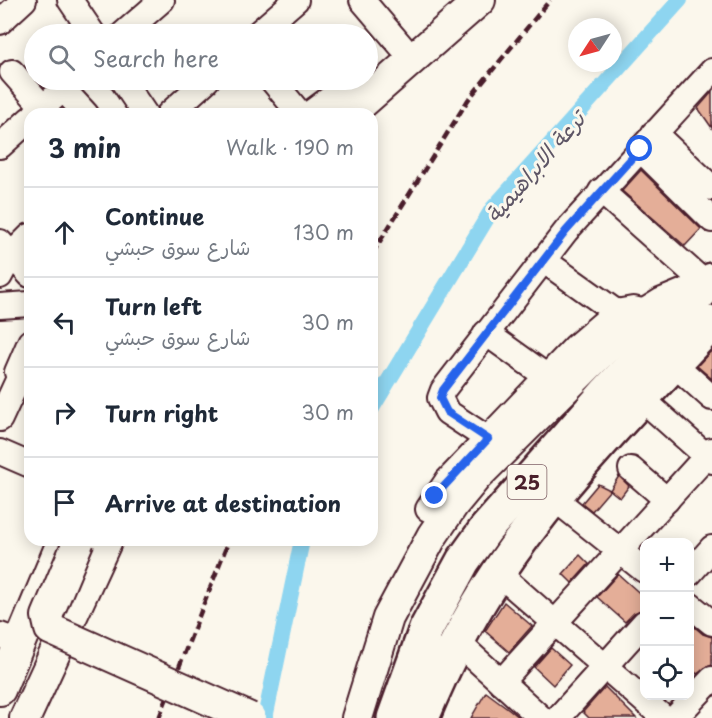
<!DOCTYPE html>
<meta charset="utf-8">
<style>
body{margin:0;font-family:"Playpen Sans","Playpen Sans Arabic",sans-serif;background:#f6f6f7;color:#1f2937}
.controls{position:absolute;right:18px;bottom:18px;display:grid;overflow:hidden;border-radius:12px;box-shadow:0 3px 15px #0003}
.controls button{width:54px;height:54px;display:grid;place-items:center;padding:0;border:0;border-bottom:2px solid #e0e1e3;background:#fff;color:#1f2937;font:30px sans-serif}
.compass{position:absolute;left:568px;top:18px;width:54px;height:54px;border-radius:50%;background:#fff;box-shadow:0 3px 15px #0003;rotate:234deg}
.stop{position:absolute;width:18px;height:18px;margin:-14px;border:4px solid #2563eb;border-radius:50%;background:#fff}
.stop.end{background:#2563eb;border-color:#fff;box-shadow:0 2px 6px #0008}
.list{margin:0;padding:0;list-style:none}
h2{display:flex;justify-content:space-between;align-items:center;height:78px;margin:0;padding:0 24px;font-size:26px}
h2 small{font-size:20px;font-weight:400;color:#747a83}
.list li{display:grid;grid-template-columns:39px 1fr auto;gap:18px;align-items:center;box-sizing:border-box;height:90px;padding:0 24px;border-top:2px solid #e0e1e3}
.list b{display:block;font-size:22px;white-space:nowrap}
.list p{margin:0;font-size:20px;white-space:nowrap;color:#747a83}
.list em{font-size:20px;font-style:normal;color:#747a83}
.icon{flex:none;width:33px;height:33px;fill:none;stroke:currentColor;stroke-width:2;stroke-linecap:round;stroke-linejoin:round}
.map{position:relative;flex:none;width:712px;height:718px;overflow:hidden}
.search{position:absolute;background:#fff;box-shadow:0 3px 15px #0003;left:24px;top:24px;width:354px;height:66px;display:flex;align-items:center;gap:15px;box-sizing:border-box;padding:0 21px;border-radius:33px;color:#747a83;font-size:22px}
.panel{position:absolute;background:#fff;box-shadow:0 3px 15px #0003;left:24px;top:108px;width:354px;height:438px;border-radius:18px}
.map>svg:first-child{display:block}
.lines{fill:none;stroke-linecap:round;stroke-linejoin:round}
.canal{stroke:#8ed5f0;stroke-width:16}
.building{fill:#e4ae98;stroke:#4a1f2b;stroke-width:1.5}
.minor-casing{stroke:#4a1f2b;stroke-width:28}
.major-casing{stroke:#4a1f2b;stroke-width:34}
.highway-casing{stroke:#4a1f2b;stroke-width:38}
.minor{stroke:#fbf7ec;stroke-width:24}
.major{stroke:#fbf7ec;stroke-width:30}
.highway{stroke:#fbf7ec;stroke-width:33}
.rail{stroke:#4a1f2b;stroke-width:4.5;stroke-dasharray:9 4.5;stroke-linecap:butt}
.major-bridge-casing{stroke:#4a1f2b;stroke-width:34;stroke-linecap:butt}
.major-bridge{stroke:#fbf7ec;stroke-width:30}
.route{stroke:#2563eb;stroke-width:8}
.labels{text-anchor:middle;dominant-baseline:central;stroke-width:6;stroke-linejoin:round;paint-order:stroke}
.shield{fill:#fbf7ec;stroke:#7f6065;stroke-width:1.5}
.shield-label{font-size:20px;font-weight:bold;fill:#4a1f2b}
.water-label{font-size:22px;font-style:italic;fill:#5e5666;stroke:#fbf7ec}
</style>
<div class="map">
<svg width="712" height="718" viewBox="0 0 712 718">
<rect width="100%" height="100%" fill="#fbf7ec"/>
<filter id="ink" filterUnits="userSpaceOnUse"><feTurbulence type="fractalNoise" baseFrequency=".0167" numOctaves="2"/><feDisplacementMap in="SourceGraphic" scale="12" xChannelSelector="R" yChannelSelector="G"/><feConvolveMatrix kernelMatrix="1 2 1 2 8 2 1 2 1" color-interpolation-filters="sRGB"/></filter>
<g filter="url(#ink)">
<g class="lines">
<g class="canal">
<path d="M372,408L493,208L680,0"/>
<path d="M265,718L302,540"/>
</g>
</g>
<g class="building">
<path d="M712,92V128L698,108Z"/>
<path d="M641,170L701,229L685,246L622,191Z"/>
<path d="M712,350V379L697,366Z"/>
<path d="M619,476L629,486L620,498L610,490L592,511L582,503L598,484L610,490Z"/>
<path d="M580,555L589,564L572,583L563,574Z"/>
<path d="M618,574L645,598V609L634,613L625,622L597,597Z"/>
<path d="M504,602L532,626L509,652L485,631Z"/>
<path d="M690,623L703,634L712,637V665L697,674L690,667Z"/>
<path d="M551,648L570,665L553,685L534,667Z"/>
<path d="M605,687L636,718H589L583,712Z"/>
<path d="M486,692L509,709L520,718H471Z"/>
</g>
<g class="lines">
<g class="minor-casing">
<g id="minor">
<path d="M70,0L93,34"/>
<path d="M362,0L402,47"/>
<path d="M0,22L24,0"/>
<path d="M123,34L162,0"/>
<path d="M257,34L296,0"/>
<path d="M12,72L43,107"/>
<path d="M122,80L145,114"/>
<path d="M272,80L300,114"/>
<path d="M63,89L86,114"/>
<path d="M35,114L74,80"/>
<path d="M169,114L207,80"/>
<path d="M654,133L712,188"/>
<path d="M0,146L30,119"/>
<path d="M640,149L712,220"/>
<path d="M601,191L707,285"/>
<path d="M0,242L30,275"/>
<path d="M543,260L616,312"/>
<path d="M0,276L11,255L30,236"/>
<path d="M0,306L30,304"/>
<path d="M486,333L546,376"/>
<path d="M674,364L712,398"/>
<path d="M17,372L30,342"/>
<path d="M641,398L712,461"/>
<path d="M0,419L18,380"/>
<path d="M488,439L447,412L440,398L443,390L566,231L712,71"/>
<path d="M0,452L30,465"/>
<path d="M631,469L667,500"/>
<path d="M555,499L644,570"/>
<path d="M428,509L447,481L575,347L616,312L633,309L646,312"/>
<path d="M498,573L664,718"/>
<path d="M690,573L712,548"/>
<path d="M690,605L712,623"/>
<path d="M0,635L19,642"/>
<path d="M456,641L541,718"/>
<path d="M501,682L712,450"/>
<path d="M558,718L644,623"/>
<path d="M675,718L712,679"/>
</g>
</g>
<g class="major-casing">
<g id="major">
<path d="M314,114L360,80"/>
<path d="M350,114L480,0"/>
<path d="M0,690L63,540"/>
<path d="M25,718L107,540"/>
<path d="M357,718L388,618L432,536L453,505L477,476L631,323L663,303L709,284"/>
</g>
</g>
<g class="highway-casing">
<g id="highway">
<path d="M394,718L426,629L463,561L486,529L607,392L712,280"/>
<path d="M422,718C443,667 467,619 498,573C556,485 640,400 712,323"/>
</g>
</g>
<use href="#minor" class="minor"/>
<use href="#major" class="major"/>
<use href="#highway" class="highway"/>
<g class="rail">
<path d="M372,254L468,100L550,0"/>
<path d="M159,718L229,540"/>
</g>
<g class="major-bridge-casing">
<path id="major-bridge" d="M79,540L47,616L50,629L250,718"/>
</g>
<use href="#major-bridge" class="major-bridge"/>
</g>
</g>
<g class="lines" filter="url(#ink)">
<path class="route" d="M435,496L488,439L447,412L440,398L443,390L566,231L640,149"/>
</g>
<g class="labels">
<rect class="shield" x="507.5" y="465" width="39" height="34" rx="4.5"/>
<g class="shield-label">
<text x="527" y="482">25</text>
</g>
<g class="water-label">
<text transform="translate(534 166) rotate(-49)">ترعة الابراهيمية</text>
</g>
</g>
</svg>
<div class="controls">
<button>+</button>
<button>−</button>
<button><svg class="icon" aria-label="locate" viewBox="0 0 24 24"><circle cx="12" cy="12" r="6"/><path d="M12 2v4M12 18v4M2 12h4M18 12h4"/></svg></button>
</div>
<svg class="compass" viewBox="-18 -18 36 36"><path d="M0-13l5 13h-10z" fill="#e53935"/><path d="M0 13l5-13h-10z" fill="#747a83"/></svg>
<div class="stop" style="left:640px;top:149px"></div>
<div class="stop end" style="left:435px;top:496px"></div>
<div class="search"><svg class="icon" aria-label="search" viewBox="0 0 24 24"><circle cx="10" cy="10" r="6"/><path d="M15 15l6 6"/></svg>Search here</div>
<section class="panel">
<h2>3 min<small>Walk · 190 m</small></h2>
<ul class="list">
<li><svg class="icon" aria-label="ahead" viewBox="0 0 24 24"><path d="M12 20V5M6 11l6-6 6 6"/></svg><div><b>Continue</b><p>شارع سوق حبشي</p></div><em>130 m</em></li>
<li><svg class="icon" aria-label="left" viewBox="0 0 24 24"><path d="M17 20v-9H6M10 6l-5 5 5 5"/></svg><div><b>Turn left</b><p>شارع سوق حبشي</p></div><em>30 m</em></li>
<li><svg class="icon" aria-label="right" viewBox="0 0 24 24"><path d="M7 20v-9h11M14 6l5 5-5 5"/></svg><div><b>Turn right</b></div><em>30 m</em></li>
<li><svg class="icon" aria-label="arrive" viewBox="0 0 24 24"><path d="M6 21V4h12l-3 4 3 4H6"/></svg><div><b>Arrive at destination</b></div></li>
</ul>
</section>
</div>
